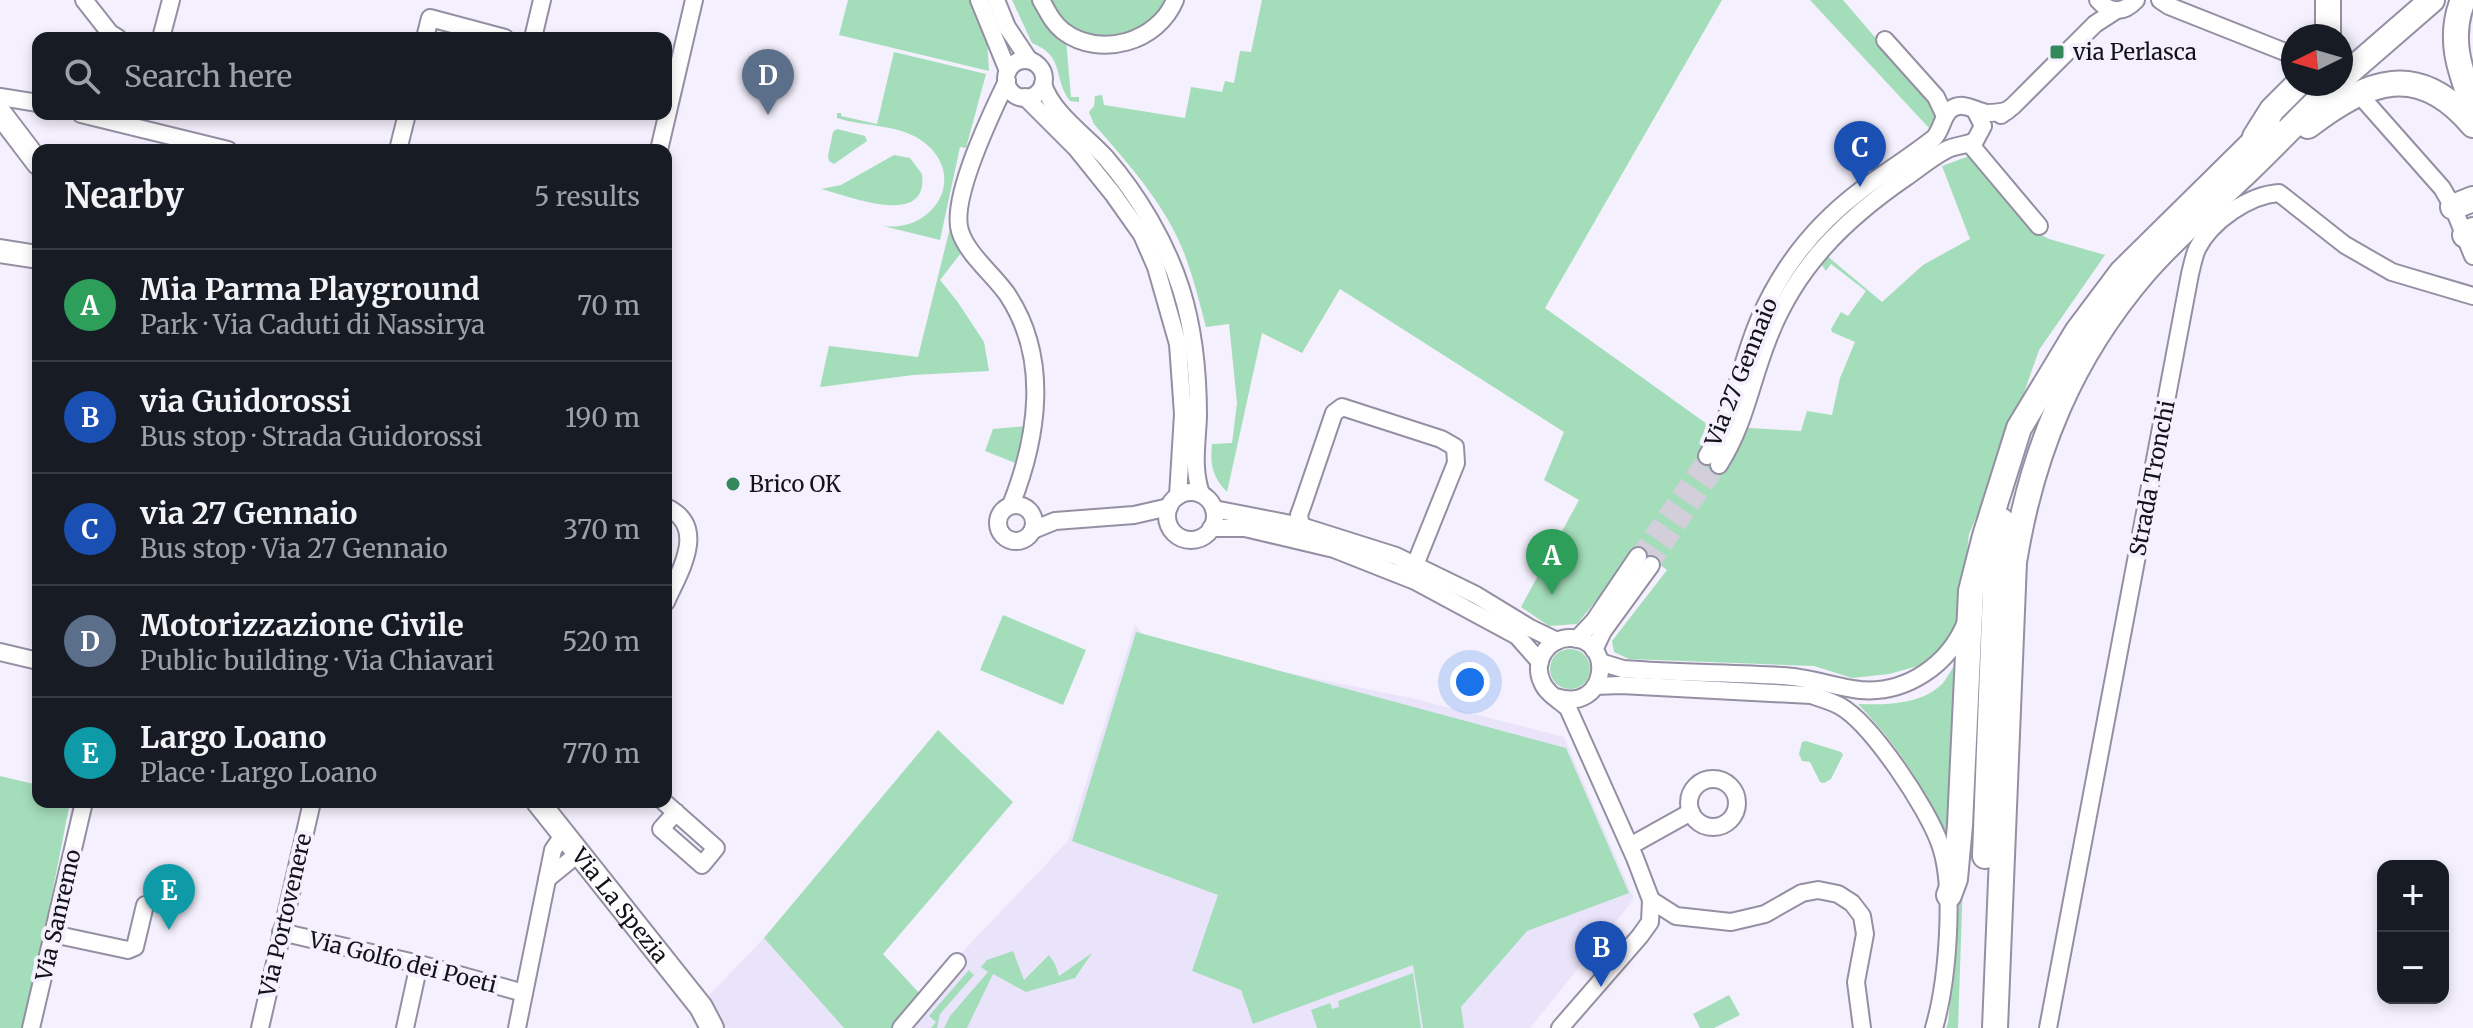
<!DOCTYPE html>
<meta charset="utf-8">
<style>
body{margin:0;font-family:Merriweather,serif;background:#242831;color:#f1f3f6}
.controls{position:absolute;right:24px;bottom:24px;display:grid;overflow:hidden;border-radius:16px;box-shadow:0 4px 12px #0003}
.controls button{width:72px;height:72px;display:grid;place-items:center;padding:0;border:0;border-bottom:2px solid #363941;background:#171b24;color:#f1f3f6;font:40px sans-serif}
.compass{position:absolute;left:2281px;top:24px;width:72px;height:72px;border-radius:50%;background:#171b24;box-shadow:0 4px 12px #0003;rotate:265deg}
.you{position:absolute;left:1470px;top:682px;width:28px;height:28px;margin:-20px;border:6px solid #fff;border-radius:50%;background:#1a73e8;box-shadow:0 0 0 12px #1a73e833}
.badge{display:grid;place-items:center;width:52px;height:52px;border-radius:50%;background:#8c9099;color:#fff;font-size:26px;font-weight:700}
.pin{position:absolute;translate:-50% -66px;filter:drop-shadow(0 2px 4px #0008)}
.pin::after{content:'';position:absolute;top:42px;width:28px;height:24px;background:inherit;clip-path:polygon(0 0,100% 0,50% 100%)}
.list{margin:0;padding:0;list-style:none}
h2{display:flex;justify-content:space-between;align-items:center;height:104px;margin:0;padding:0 32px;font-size:34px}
h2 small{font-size:26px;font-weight:400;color:#9ea1a6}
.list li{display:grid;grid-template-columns:52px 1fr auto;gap:24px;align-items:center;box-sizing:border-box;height:112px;padding:0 32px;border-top:2px solid #363941}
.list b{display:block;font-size:30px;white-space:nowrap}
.list p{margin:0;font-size:26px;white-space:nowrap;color:#9ea1a6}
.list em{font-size:26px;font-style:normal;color:#9ea1a6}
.icon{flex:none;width:44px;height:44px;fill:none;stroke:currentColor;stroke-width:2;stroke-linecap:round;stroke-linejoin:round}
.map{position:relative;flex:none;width:2473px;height:1028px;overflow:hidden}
.search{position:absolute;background:#171b24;box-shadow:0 4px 12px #0003;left:32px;top:32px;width:640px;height:88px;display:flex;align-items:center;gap:20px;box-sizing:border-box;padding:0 28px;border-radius:16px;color:#9ea1a6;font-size:30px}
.panel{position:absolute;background:#171b24;box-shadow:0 4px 12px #0003;left:32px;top:144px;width:640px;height:664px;border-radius:16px}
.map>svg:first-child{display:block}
.built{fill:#eae4fb}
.green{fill:#a4ddb9}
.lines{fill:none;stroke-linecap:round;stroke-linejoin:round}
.minor-tunnel{stroke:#d2cfdb;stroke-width:16;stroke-dasharray:16 8;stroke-linecap:butt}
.minor-casing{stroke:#958fa3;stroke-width:20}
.major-casing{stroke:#958fa3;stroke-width:26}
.highway-casing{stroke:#958fa3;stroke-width:28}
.minor{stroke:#fff;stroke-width:16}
.major{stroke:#fff;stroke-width:22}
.highway{stroke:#fff;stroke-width:24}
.poi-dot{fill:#34895c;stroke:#f4f0fd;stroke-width:3}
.labels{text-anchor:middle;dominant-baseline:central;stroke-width:8;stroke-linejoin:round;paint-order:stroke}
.poi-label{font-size:22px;fill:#141219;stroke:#f4f0fd;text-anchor:start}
.street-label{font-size:22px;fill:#141219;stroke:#f4f0fd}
</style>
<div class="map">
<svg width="2473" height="1028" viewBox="0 0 2473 1028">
<rect width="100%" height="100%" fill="#f4f0fd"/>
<g class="built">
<path d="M1135,625L1152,644L1170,649L1411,698L1564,737L1634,899L1530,1028H890L1068,841Z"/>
<path d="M764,938L844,1028H712L697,1008Z"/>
</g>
<g class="green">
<path d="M848,0H972L987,39L989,71L839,35Z"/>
<path d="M1012,0H1034L1066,40L1071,97H1079V102L1070,101C1052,77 1066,57 1032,43Z"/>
<path d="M1049,0H1167C1162,7 1158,15 1152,21C1117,50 1068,41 1049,0Z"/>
<path d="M1262,0H1722L1545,308L1714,429L1700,451L1711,459L1781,286L1833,220L1928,149L1816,247L1716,463L1726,469L1749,428L1801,431L1807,411L1832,415L1840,378L1855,342L1832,332L1831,329L1841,312L1848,316L1866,291L1831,264L1826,271L1821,264L1826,255L1882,302L1923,265L1970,239L1942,166L1969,156L2034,231L2049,239L2105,255L2039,350L1997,470L1969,534L1959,624L1945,649L1918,666L1889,674L1852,678L1814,666L1629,659L1614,652L1612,641L1667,570L1638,549L1577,624L1549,626L1521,607L1579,500L1544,480L1564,432L1340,289L1302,353L1262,333L1227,492C1212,476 1210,465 1212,444L1232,443L1237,403L1229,324L1206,327C1200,305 1195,283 1187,261C1169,208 1130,166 1094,124L1089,112L1094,106L1095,96L1102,95L1104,105L1185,118L1191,87L1222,92L1225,81L1234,83L1240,51L1251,52Z"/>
<path d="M1810,0H1843L1939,112L1929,128Z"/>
<path d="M894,52L986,74L966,148L960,147L940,240L883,226C933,233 968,178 925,143C902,124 864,127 837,118V113H841V116L877,124Z"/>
<path d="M837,129L865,136L867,141L834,164L829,161L828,156L833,132Z"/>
<path d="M894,155L910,158L922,174C929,229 849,196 821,189L841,185Z"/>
<path d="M950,228L961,253L940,280L957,301L984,342L989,371L913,375L820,387L829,346L918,357Z"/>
<path d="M1026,426L1018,464L985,451L993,429Z"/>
<path d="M1003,615L1086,650L1063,705L980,670Z"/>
<path d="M1136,632L1566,748L1629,893L1527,931L1461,1007L1464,1028H1423L1413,965L1253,1024L1241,990L1192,971L1218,895L1072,841Z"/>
<circle cx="1570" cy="669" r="20"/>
<path d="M1957,661L1949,853C1930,794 1901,749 1858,704C1885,705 1922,705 1943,683C1948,677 1952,668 1957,661Z"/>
<path d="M938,730L1013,802L883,954L922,996L891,1028H844L764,938Z"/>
<path d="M1806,741L1841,752L1843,755L1831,779L1824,783L1820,782L1810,762L1802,761L1799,754L1802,742Z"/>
<path d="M0,776L38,785V802H70L26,1028H0Z"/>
<path d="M1964,850L1958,1028H1946L1948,1023Z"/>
<path d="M1013,951L1024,980L1049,955L1055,964L1059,976L1092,953L1075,978L1026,992L993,974L967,1028H944L950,1016L988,972L981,967L987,960Z"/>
<path d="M969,970L974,975L940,1014L937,1028H931L936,1022L929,1016Z"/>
<path d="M1413,973L1421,1028H1317L1311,1010L1330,1003L1332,1009L1339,1007L1338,1001Z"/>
<path d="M1729,995L1740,1015L1714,1028H1700L1693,1014Z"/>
</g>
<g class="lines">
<g class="minor-tunnel">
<path d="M1638,556L1707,456"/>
<path d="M1651,565L1719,465"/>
</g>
<g class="minor-casing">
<g id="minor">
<path d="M84,0L110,33L118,38"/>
<path d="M979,0L1008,71"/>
<path d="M996,0L1007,27L1029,60"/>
<path d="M1041,0C1048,12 1052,22 1063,31C1100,59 1158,42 1175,0"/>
<path d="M2098,0C2110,14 2124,13 2136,0"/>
<path d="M2160,0L2169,6L2290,54"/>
<path d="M161,38L171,0"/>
<path d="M425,38L430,18L505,38"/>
<path d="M533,38L542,0"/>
<path d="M1885,40L1936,97L1945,116"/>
<circle cx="1025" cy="79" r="19"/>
<path d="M1007,81C992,112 950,199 960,231C967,254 993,274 1007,294C1050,358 1038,437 1011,505"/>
<path d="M1043,84C1052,113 1086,136 1106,158C1138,195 1166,242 1181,289C1194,330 1198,373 1198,416C1197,444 1192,467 1201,494"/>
<path d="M0,97L38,103"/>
<path d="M1025,97L1076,148L1113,194L1142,235L1156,267L1178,344L1183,414L1178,496"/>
<path d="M2365,101L2442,188L2453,207L2473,256"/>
<path d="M81,114L228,150"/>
<path d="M2001,115L2013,106L2095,24L2115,11"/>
<path d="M1970,144L2039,226"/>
<path d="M398,150L407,114"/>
<path d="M659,150L694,0"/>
<path d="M1707,456C1735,411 1739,367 1759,320C1781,268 1815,225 1860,191C1884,173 1910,157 1934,138C1942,130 1942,117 1950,110C1963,100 1974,111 1987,113C1994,113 2001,112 2007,111"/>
<path d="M1719,465C1746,422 1750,384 1768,339C1795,268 1844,220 1905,178C1918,169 1932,157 1946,150C1955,145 1965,146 1975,141L1983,126L1975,110"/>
<circle cx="1191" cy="516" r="24"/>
<circle cx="1016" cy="523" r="18"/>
<path d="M666,507C709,527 679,572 666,602"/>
<path d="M1214,509L1301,526L1396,556L1476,595L1530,628L1557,641"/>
<path d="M1301,526L1299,515L1303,504L1334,413L1342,407L1441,439L1455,447L1456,463L1415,565"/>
<path d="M1211,528H1245L1334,549L1415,581L1517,636L1540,662"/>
<path d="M1033,530L1055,521L1134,515L1169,507"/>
<path d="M1577,639L1594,621L1638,556"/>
<path d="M1594,650L1603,631L1651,565"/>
<path d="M0,652L38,661"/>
<path d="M1600,662L1623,669C1676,673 1729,673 1782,676C1809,677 1834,687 1860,690C1906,694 1949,665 1966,622"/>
<path d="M1595,686L1621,685L1811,695C1820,698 1831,701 1840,706C1872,724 1928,809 1940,844C1956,888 1947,984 1934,1028"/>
<path d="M1556,697C1608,714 1616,638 1570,638C1548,638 1532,661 1542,682C1546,693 1559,700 1568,708L1635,858L1651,900L1650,922L1640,936L1560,1028"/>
<circle cx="1713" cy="803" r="24"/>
<path d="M664,802L716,848L702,865L661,829L676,812"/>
<path d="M1630,846L1691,812"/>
<path d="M547,879L579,853"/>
<path d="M1651,900L1676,916L1731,922L1765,914L1802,893L1818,890L1838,894L1852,903L1862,916L1865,934L1856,982L1862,1028"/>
<path d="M281,932L419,964L524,993"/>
<path d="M53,934L128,950L135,947L145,905"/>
<path d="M31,1028L84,802"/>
<path d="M260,1028L312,802"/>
<path d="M405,1028L419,964"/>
<path d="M517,1028L553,850L564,834"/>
<path d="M901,1028L957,962"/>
<path d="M2048,1028L2190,274C2192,266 2194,256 2197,249C2211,221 2249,195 2279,193L2345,245L2392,272L2473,296"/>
</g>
</g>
<g class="major-casing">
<g id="major">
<path d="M0,113L38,163"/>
<path d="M0,251L38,257"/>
<path id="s1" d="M538,802L701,1007L712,1028"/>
</g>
</g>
<g class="highway-casing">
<g id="highway">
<path d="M2463,0C2448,37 2459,69 2473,105"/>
<path d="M2328,36V0"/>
<path d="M2341,79L2432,0"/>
<path d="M2308,126C2368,80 2418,60 2473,125"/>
<path d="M2255,137L2272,110L2298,84"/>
<path d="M2453,207L2473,199"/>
<path d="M2465,235L2473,230"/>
<path d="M1985,856L1995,591L2002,521"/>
<path d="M1949,895L1955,879L1960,825L1971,591L1985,536L2019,428L2077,332L2122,272L2269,127"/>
<path d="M1995,1028L2014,562C2032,451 2071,357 2144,272C2173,238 2208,209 2240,178C2273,147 2303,114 2336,84"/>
</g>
</g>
<use href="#minor" class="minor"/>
<use href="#major" class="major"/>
<use href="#highway" class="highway"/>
</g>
<g class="poi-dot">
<rect x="2049" y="44" width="16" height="16" rx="4"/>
<circle cx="733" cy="484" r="8"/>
</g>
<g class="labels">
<g class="poi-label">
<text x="2073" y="52">via Perlasca</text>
<text x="749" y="484">Brico OK</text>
</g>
<g class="street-label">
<text transform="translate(1741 372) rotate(-68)">Via 27 Gennaio</text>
<text transform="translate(2152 478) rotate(-79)">Strada Tronchi</text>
<text stroke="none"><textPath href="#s1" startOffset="132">Via La Spezia</textPath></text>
<text transform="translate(58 915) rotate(-77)">Via Sanremo</text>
<text transform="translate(285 915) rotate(-77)">Via Portovenere</text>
<text transform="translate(403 962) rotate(14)">Via Golfo dei Poeti</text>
</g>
</g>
</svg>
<div class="controls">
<button>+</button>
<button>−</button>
</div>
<svg class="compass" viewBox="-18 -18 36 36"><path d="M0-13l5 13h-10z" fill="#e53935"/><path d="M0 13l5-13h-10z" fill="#9ea1a6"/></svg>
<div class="you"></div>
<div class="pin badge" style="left:1552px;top:595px;background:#2e9e5b">A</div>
<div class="pin badge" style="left:1601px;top:987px;background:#1a4fb4">B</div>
<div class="pin badge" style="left:1860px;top:187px;background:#1a4fb4">C</div>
<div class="pin badge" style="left:768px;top:115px;background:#5c6f8a">D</div>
<div class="pin badge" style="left:169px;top:930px;background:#0f9aa8">E</div>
<div class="search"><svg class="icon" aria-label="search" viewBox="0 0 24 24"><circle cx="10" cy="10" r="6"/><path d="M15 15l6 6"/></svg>Search here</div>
<section class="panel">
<h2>Nearby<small>5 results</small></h2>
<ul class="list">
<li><span class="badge" style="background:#2e9e5b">A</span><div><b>Mia Parma Playground</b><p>Park · Via Caduti di Nassirya</p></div><em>70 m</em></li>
<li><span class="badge" style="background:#1a4fb4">B</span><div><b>via Guidorossi</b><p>Bus stop · Strada Guidorossi</p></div><em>190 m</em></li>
<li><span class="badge" style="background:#1a4fb4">C</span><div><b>via 27 Gennaio</b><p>Bus stop · Via 27 Gennaio</p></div><em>370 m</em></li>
<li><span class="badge" style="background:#5c6f8a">D</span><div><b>Motorizzazione Civile</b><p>Public building · Via Chiavari</p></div><em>520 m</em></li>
<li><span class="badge" style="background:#0f9aa8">E</span><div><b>Largo Loano</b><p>Place · Largo Loano</p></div><em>770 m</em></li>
</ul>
</section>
</div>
